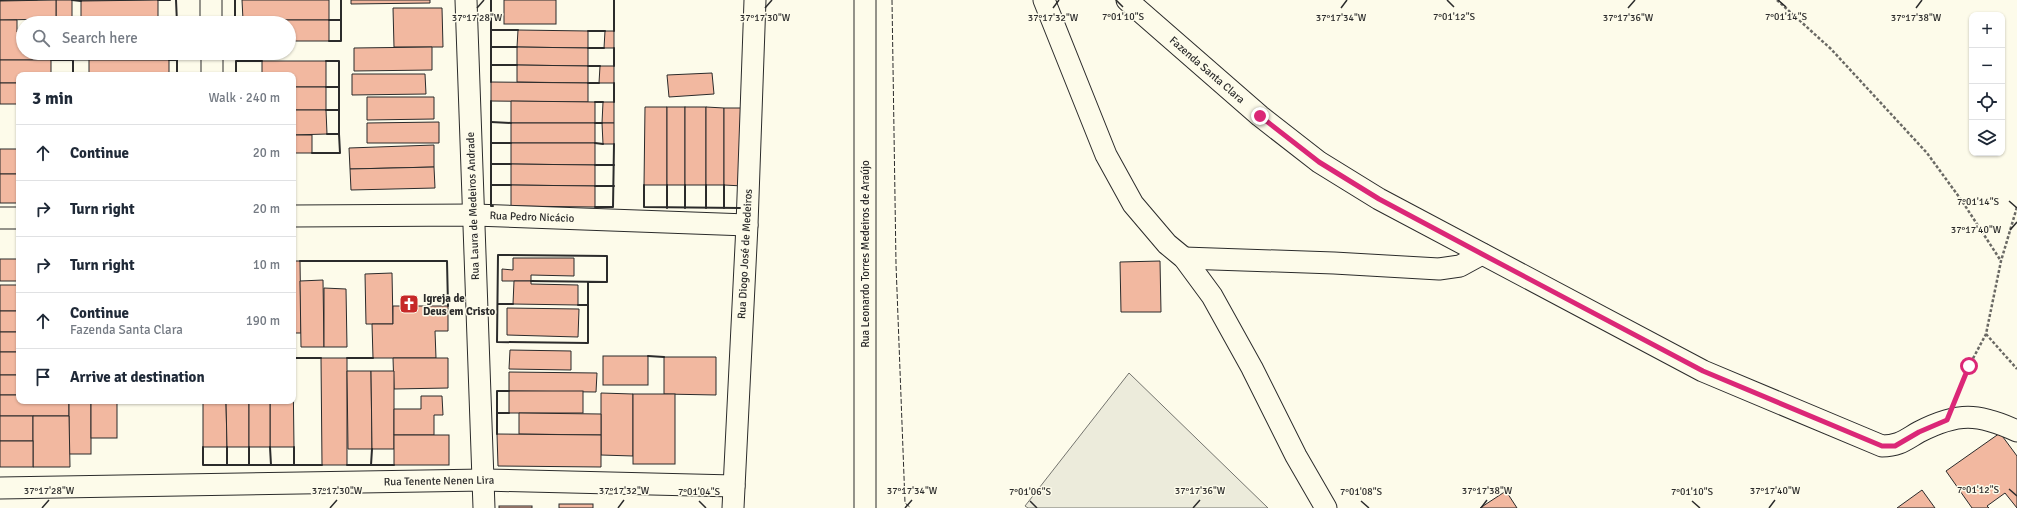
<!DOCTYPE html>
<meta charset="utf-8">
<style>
body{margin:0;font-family:Signika,sans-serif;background:#f2f2f3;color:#1f2937}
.controls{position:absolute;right:12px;top:12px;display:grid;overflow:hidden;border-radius:8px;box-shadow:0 1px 3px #0004}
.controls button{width:36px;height:36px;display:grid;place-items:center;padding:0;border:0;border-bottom:1px solid #e0e1e3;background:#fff;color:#1f2937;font:20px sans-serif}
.stop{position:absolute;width:12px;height:12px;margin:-9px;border:3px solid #db2777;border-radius:50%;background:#fff}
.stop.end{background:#db2777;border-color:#fff;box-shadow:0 1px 4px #0008}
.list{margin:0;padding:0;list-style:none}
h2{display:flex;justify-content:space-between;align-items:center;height:52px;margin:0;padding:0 16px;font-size:17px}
h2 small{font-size:13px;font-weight:400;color:#747a83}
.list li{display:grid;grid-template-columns:26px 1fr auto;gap:12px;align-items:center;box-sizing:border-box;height:56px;padding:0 16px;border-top:1px solid #e0e1e3}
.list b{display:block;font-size:15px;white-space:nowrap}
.list p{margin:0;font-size:13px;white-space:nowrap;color:#747a83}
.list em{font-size:13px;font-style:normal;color:#747a83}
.icon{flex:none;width:22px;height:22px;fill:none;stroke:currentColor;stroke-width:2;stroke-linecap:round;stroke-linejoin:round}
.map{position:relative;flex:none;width:2017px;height:508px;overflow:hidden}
.search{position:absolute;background:#fff;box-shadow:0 1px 3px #0004;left:16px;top:16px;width:280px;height:44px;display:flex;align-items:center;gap:10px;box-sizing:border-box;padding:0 14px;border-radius:22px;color:#747a83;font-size:15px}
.panel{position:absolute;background:#fff;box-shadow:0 1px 3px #0004;left:16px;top:72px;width:280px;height:332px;border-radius:8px}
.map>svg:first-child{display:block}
.pitch{fill:#ecebdb;stroke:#74746e}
.building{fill:#f2b8a0;stroke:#2b2b2b}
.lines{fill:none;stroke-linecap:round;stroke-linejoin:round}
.minor-casing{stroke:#2b2b2b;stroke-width:23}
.path{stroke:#6a6964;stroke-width:2.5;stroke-dasharray:3 2;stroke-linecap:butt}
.minor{stroke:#fdfbea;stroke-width:21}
.fence{stroke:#2b2b2b;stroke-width:1;stroke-dasharray:5 2;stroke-linecap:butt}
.wall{stroke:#2b2b2b;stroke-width:2}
.route{stroke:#db2777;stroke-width:5}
.ticks{fill:none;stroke:#2b2b2b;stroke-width:1.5}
.labels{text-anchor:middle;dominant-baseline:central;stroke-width:3;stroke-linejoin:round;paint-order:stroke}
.street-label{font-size:11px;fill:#2b2b2b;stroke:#fdfbea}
.poi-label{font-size:11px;font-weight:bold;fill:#2b2b2b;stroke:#fdfbea;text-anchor:start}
.ticks-label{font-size:10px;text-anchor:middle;fill:#2b2b2b;stroke:#fdfbea;stroke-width:3;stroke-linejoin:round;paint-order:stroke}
</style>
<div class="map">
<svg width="2017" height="508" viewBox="0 0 2017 508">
<rect width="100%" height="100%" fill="#fdfbea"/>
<path class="pitch" d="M1129,373L1268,508H1028L1025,506Z"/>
<g class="building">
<rect x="0" y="0" width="37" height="1"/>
<rect x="56" y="0" width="16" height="19"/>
<path d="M56,0V19L0,20V1Z"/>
<path d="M81,0H158L81,1Z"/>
<path d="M158,0V19H81V1Z"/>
<path d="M242,0H329V20H243Z"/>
<path d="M351,0H430V3L351,4Z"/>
<rect x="504" y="0" width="52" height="24"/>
<path d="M393,8H442L443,47H394Z"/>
<rect x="56" y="19" width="16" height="4"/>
<rect x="72" y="19" width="23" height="4"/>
<rect x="107" y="19" width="58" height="4"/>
<path d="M0,20H17V32H23V53H51V60H0Z"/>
<path d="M243,20H329V41H289V23H243Z"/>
<path d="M518,30L588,31V48L517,47Z"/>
<path d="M605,31H614V48H604Z"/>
<path d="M432,47V70L354,71V48Z"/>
<path d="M517,47L588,48V66L517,65Z"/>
<path d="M72,53H95V60H73Z"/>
<rect x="107" y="53" width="58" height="7"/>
<path d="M0,60H51V75H19V83H0Z"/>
<rect x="89" y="60" width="80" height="15"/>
<path d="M262,61H326V87H293V75H262Z"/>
<path d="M517,65L588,66V83L517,82Z"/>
<path d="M600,66H614V83H599Z"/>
<path d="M712,73L714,94L669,97L667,75Z"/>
<path d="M352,74H425L426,94L352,95Z"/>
<path d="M491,82L588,83V102L491,101Z"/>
<rect x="0" y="83" width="19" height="21"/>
<rect x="293" y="87" width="33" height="23"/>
<path d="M367,97H434V119L367,120Z"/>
<path d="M511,101L595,102V123H511Z"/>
<path d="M603,102H614V123H602Z"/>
<path d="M645,107H667V185H644Z"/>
<rect x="667" y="107" width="18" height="78"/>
<rect x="685" y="107" width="21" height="78"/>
<path d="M706,107L724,108V185H706Z"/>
<path d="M724,108H743V186L724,185Z"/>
<path d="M293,110H326L327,134L293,135Z"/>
<path d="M439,122V143H367V123Z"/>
<rect x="511" y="123" width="84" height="20"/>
<path d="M602,123H614V144H603Z"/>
<rect x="293" y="135" width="19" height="18"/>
<path d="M511,143H595V165L511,164Z"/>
<path d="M434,145V167L350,169L349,148Z"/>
<rect x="0" y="149" width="19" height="25"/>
<path d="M511,164L595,165V186L511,185Z"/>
<path d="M434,167L435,188L351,190L350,169Z"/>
<rect x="0" y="174" width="19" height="29"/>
<path d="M511,185L595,186V207L511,206Z"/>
<path d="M513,258H574V276L531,275V281H502V269L513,270Z"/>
<rect x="0" y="259" width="19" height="22"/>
<path d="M293,261H300L301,333H293Z"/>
<path d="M1160,261L1161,312H1121L1120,262Z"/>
<path d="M392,273L393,324H366L365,274Z"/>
<path d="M323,280L324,347H301L300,281Z"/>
<path d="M514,281H531V284L578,285V305L513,304Z"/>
<rect x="0" y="285" width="19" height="26"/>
<path d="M324,288L346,289L347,347H324Z"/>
<path d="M393,306H448V331H435L436,358H373L372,324H393Z"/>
<path d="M507,308L579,309L578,337L507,335Z"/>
<rect x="0" y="311" width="19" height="21"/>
<rect x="0" y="332" width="19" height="20"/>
<path d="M510,350L571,351V370L509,369Z"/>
<rect x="0" y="352" width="19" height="23"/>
<rect x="603" y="356" width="45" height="29"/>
<path d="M664,357H716V395L664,394Z"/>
<path d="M321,358H347V465H322Z"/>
<path d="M393,358H448V388L394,389Z"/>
<path d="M293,367L294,447H270V401H293Z"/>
<path d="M347,371H371L372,449H348Z"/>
<path d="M371,371H394V449H372Z"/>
<path d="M509,372L597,373L596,392L509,391Z"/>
<rect x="0" y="375" width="19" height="20"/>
<rect x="509" y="391" width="74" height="22"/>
<path d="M601,393L633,394V456L601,455Z"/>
<rect x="633" y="394" width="42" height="70"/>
<path d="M0,395H19V401H69V416H0Z"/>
<path d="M421,396H442L443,415H434V435H394V409H421Z"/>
<rect x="69" y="401" width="22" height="53"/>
<rect x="91" y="401" width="26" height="37"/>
<path d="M203,401H226L227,447H203Z"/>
<path d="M226,401H249V447H227Z"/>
<rect x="249" y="401" width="21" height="46"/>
<path d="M519,413L601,414V435L519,434Z"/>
<rect x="0" y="416" width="33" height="25"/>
<path d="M33,416H69L70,467H33Z"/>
<path d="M2000,433L2017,456V508L2005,493L1987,506L1989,508H1972L1946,471Z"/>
<path d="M497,434L601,435V467L498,466Z"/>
<rect x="394" y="435" width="55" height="30"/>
<rect x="0" y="441" width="33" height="26"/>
<path d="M1922,490L1935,508H1897Z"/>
<path d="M1506,491L1517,508H1480Z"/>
<rect x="559" y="504" width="34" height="4"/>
<rect x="499" y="506" width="33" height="2"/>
</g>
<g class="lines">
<g class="minor-casing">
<g id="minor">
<path d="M211,0V23"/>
<path d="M466,0L484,508"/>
<path d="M865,0V508"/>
<path d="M1044,0L1106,155L1133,204L1167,244L1184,258L1212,296L1252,368L1296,456L1326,508"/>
<path d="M1127,0L1260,116L1319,162L1379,199L1703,371L1882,446C1899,446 1905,440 1919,432C1958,412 1978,413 2017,431"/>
<path d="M212,53V75"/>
<path d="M293,216L474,215L747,225"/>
<path d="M0,218H19"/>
<path d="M1184,258L1334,263L1439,269L1460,266L1482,254"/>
<path d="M0,488L484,480L734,486"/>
<path d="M733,508L747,225L755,0"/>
</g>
</g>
<g class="path">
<path d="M1777,0L1831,49L1927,153L1962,201L2001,261"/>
<path d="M1986,334L2017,369"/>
<path d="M1957,395L1969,366L1986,334L2001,261L2017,207"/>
</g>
<use href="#minor" class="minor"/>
<path class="fence" d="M892,0L896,264L905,503L911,508"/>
<g class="wall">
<path d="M72,0L81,1"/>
<path d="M158,0H170"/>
<path d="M176,0L177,23"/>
<path d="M235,0V23"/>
<path d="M491,0V30H518"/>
<path d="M165,19H177"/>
<path d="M329,20H341"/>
<path d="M588,31H605"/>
<path d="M614,31V0"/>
<path d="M329,41H341V0"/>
<path d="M491,47H517"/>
<path d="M588,48H604"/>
<path d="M614,48V66"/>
<path d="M177,53V75"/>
<path d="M51,60H73V75"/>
<path d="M169,60H177"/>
<path d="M326,61H339V134H327"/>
<path d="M491,65H517"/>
<path d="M588,66H600"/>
<path d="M236,75V61H262"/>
<path d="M491,82V30"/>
<path d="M588,83H599"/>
<path d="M614,83V102"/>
<path d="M326,87H339"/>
<path d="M491,101V206H493"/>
<path d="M595,102H603"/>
<path d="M326,110H339"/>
<path d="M491,122L511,123"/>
<path d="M595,123H602"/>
<path d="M491,143H511"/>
<path d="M595,143L603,144"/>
<path d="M312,153H340L339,134"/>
<path d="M491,164H511"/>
<path d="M595,165H614"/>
<path d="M491,185H511"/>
<path d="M644,185V207L740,208"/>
<path d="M667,185V208"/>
<path d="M595,186H614"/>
<path d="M595,207H613L614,144"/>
<path d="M685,208V185"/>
<path d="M706,208V185"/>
<path d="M724,208V185"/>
<path d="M300,261H447L448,306"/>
<path d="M531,281L607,282V256L498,255L497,342L588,343V282"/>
<path d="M498,304H513"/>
<path d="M578,305H588"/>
<path d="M648,356L664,357"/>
<path d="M293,358H321"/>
<path d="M347,358H373"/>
<path d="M497,413H509"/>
<path d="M497,434V391H509"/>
<path d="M203,447V465H322"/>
<path d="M227,447V465"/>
<path d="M249,447V465"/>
<path d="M270,447L271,465"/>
<path d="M294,447V465"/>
<path d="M347,465H394"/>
<path d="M371,465L372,449"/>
</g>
</g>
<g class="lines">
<path class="route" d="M1260,116L1319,162L1379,199L1482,254L1703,371L1882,446H1895L1919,432L1947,420L1969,366"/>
</g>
<path class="ticks" d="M1116,0L1123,7M1447,0L1454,7M1778,0L1786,7M477,8L484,0M765,8L772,0M1053,8L1059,0M1341,8L1347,0M1628,8L1635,0M1916,8L1922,0M2009,201L2017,208M2010,230L2017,222M2009,489L2017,496M699,501L706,508M1030,501L1037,508M1361,501L1369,508M1692,501L1700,508M42,508L49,500M330,508L337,500M618,508L624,500M905,508L912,500M1193,508L1200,500M1481,508L1487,500M1769,508L1775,500"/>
<defs>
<g id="church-square" transform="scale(1)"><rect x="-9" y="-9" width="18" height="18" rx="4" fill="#c62828" stroke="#fdfbea"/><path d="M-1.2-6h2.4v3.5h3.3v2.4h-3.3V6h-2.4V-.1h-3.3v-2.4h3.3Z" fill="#fff"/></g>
</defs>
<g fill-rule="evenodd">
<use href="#church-square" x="409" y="304"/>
</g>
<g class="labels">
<g class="street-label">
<text transform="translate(1207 70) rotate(41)">Fazenda Santa Clara</text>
<text transform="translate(473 206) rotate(-92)">Rua Laura de Medeiros Andrade</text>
<text transform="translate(532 217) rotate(2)">Rua Pedro Nicácio</text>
<text transform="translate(745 254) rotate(-87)">Rua Diogo José de Medeiros</text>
<text transform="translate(865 254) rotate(-90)">Rua Leonardo Torres Medeiros de Araújo</text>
<text transform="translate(439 481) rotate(-1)">Rua Tenente Nenen Lira</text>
</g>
<g class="poi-label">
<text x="423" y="298">Igreja de<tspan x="423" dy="13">Deus em Cristo</tspan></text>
</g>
</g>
<g class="ticks-label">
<text x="1123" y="20">7°01'10"S</text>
<text x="1454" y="20">7°01'12"S</text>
<text x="1786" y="20">7°01'14"S</text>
<text x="477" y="21">37°17'28"W</text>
<text x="765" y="21">37°17'30"W</text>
<text x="1053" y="21">37°17'32"W</text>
<text x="1341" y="21">37°17'34"W</text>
<text x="1628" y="21">37°17'36"W</text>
<text x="1916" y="21">37°17'38"W</text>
<text x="1978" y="205">7°01'14"S</text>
<text x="1976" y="233">37°17'40"W</text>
<text x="1978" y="493">7°01'12"S</text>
<text x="49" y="494">37°17'28"W</text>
<text x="337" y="494">37°17'30"W</text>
<text x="624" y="494">37°17'32"W</text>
<text x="912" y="494">37°17'34"W</text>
<text x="1200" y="494">37°17'36"W</text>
<text x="1487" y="494">37°17'38"W</text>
<text x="1775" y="494">37°17'40"W</text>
<text x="699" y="495">7°01'04"S</text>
<text x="1030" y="495">7°01'06"S</text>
<text x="1361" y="495">7°01'08"S</text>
<text x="1692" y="495">7°01'10"S</text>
</g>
</svg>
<div class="controls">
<button>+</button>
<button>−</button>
<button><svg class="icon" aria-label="locate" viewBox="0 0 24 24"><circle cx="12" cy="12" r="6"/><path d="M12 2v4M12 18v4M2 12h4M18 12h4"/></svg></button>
<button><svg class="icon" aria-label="layers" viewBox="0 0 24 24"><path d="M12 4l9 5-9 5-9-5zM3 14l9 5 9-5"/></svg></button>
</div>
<div class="stop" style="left:1969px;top:366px"></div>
<div class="stop end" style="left:1260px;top:116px"></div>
<div class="search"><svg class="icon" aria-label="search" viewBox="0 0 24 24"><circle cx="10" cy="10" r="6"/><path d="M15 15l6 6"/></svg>Search here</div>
<section class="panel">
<h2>3 min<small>Walk · 240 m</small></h2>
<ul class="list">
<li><svg class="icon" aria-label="ahead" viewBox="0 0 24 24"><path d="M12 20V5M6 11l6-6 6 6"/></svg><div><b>Continue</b></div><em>20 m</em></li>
<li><svg class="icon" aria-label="right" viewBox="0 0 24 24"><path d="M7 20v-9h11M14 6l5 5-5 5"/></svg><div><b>Turn right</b></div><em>20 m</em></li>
<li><svg class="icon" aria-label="right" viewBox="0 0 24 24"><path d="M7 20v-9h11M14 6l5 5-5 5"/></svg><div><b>Turn right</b></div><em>10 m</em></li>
<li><svg class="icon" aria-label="ahead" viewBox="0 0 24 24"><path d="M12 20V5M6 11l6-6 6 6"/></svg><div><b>Continue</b><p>Fazenda Santa Clara</p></div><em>190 m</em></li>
<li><svg class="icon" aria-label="arrive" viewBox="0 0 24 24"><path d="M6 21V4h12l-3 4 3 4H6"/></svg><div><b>Arrive at destination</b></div></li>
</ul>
</section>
</div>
